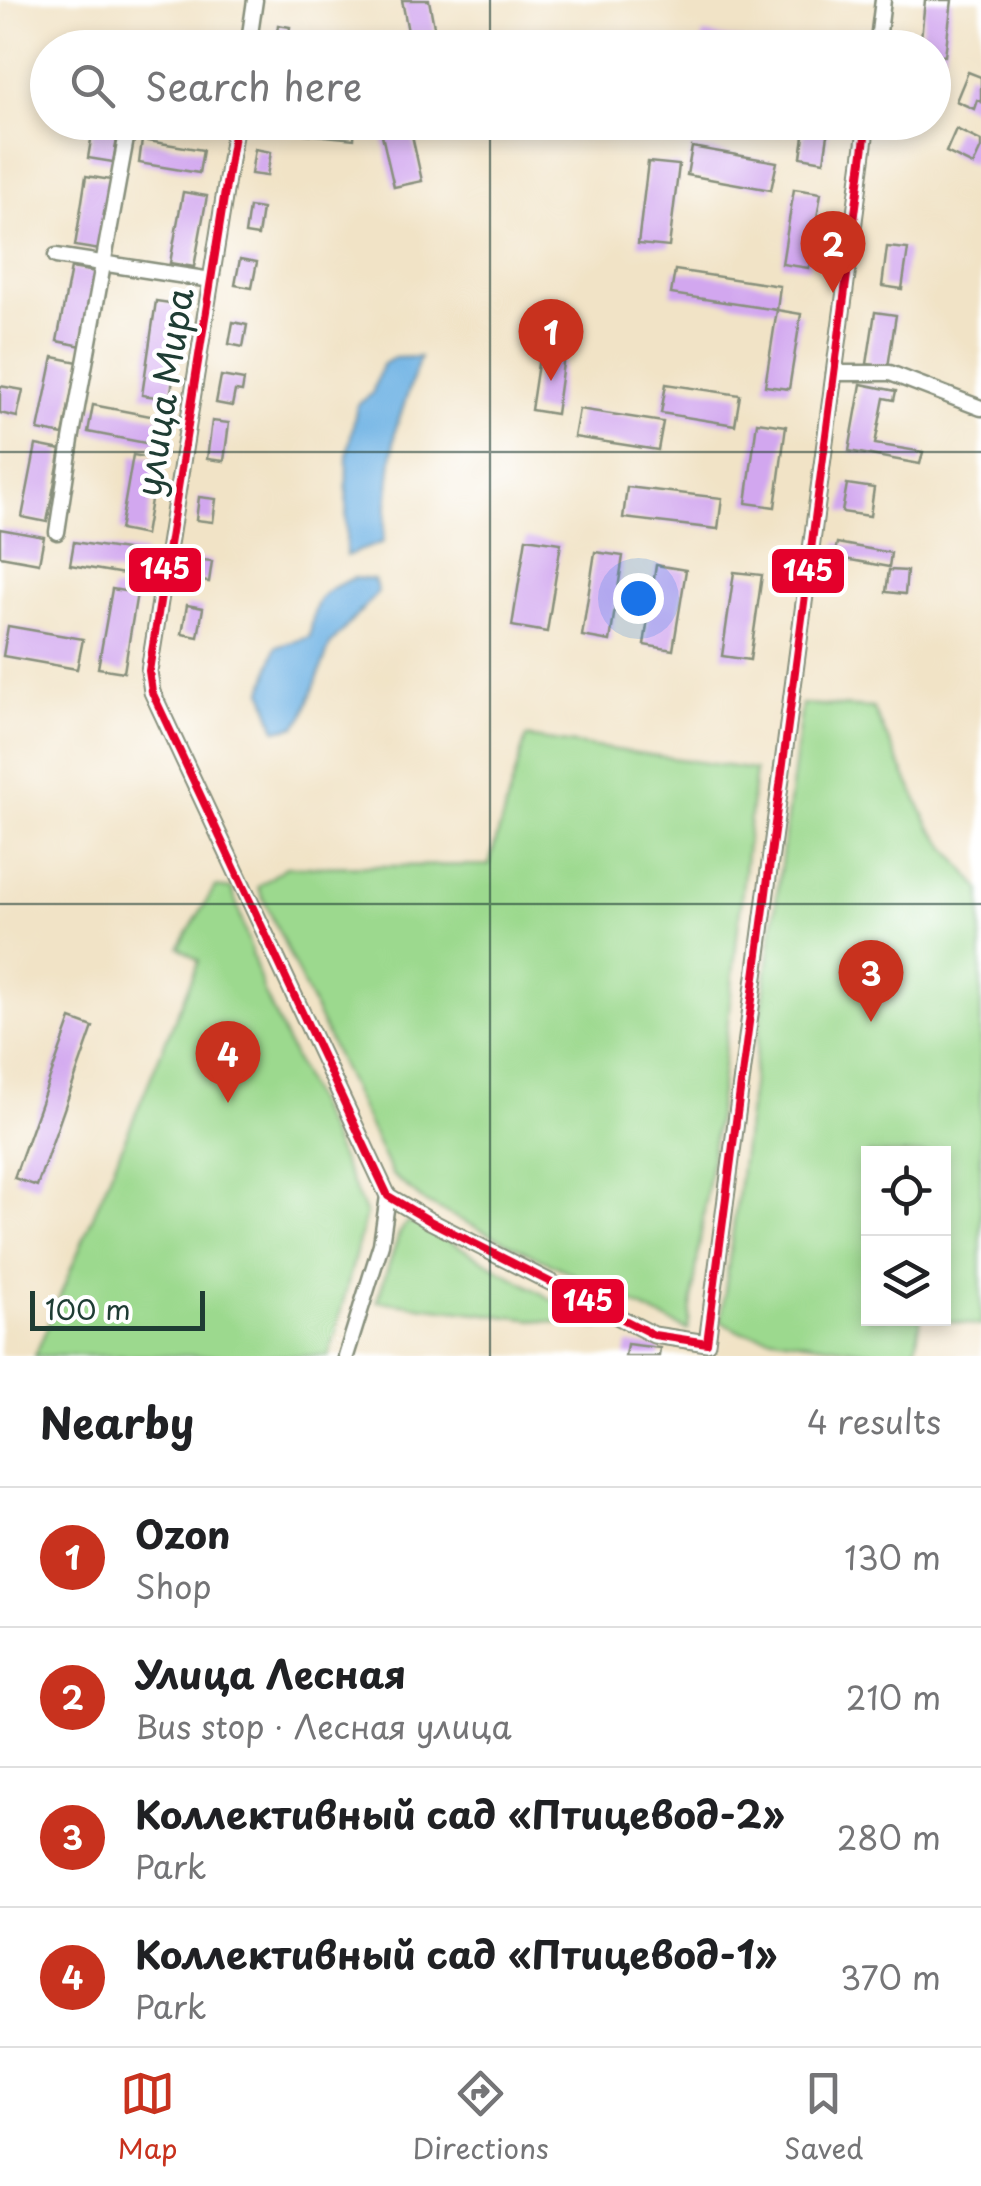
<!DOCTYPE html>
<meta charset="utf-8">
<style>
body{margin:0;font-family:"Playpen Sans",sans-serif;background:#f2f2f2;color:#202124}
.controls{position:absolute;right:30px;bottom:30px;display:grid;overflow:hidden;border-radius:0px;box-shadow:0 5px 15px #0003}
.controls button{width:90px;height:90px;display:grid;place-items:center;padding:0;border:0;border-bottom:2px solid #e0e0e0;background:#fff;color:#202124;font:50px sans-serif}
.scale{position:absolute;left:30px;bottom:25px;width:175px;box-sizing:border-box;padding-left:10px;border:5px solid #1f3d34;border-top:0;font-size:28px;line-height:35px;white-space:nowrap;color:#1f3d34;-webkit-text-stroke:8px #fff;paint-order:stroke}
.you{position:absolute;left:638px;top:598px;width:35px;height:35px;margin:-25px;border:8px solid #fff;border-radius:50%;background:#1a73e8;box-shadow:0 0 0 15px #1a73e833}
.badge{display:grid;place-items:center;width:65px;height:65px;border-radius:50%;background:#c8321e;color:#fff;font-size:32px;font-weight:700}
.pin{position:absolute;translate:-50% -82px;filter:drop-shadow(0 2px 5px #0008)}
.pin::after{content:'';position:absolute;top:52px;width:35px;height:30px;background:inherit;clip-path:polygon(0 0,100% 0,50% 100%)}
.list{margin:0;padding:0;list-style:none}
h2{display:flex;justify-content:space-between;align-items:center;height:130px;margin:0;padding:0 40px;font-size:42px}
h2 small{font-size:32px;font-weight:400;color:#757577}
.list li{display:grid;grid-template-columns:65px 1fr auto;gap:30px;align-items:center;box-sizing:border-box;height:140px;padding:0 40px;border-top:2px solid #e0e0e0}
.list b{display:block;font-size:38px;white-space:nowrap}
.list p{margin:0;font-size:32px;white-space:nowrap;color:#757577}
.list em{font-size:32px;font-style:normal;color:#757577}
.icon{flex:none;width:55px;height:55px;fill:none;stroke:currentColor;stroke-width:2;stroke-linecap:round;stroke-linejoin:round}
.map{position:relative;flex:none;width:981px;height:1356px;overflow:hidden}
.search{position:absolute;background:#fff;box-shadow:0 5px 15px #0003;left:30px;right:30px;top:30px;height:110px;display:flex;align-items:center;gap:25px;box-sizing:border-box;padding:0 35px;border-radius:55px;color:#757577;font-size:38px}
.sheet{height:690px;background:#fff}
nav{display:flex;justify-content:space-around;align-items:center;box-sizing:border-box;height:140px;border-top:2px solid #e0e0e0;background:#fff;font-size:28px;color:#757577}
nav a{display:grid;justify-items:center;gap:5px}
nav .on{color:#c8321e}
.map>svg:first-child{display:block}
.green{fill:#9cd98e;stroke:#5e8b61;stroke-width:2.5}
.water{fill:#6eb2e4;stroke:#46788c;stroke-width:2.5}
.building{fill:#d2a7ef}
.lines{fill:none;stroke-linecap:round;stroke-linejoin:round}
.minor-casing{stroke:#88907d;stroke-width:19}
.minor{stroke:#fff;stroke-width:14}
.bus-1-casing{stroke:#fff;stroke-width:15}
.bus-1{stroke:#e4002b;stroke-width:8}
.grid{fill:none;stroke:#1f3d34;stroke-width:2.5;stroke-opacity:0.55}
.labels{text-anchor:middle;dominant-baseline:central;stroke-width:9;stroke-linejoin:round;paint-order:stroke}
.street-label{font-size:35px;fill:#1f3d34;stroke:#fff}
.line-badge{stroke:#fff;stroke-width:4}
.badge-label{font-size:28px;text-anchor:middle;font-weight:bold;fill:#fff}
</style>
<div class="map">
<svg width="981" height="1356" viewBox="0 0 981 1356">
<rect width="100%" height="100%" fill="#fff"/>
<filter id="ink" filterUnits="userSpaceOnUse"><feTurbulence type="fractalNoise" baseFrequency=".01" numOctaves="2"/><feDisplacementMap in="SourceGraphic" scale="20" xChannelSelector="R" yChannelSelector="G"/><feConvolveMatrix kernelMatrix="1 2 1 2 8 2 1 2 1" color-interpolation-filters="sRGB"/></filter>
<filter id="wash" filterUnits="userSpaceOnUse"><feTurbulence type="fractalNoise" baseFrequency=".0048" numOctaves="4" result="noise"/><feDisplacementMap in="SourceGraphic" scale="40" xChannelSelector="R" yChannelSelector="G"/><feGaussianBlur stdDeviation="2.25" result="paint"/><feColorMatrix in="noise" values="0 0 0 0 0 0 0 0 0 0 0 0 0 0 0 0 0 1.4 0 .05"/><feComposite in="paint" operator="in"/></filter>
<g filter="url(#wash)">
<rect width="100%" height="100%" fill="#f1e3c6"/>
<g class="green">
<path d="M802,704L873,708L929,825L981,891V1326L934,1319L944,1318V1154H868V1318L921,1319L914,1356H897L740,1332L721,1321Z"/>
<path d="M526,737L755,770L721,1086L688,1330L426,1203L392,1175L258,887L286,867L489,865Z"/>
<path d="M215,887L232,889L264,992L366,1214L329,1356H35L199,961L179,947Z"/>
<path d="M406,1223H418L602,1328L377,1301L399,1234Z"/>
</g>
<g class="water">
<path d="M420,357L395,431L383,542L346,556L347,456L357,405L372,394L382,365L394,358Z"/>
<path d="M354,578L374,580L378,592L330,645L303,717L296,726L276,730L263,691L276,647L310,637C315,599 318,593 354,578Z"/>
</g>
<g id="blocks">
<g class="building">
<path d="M402,0H429L438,48H411Z"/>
<path d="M925,0H952L945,56L934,55V48H920Z"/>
<path d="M278,25L290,27L287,48H275Z"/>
<path d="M703,34L776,45L775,48H700Z"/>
<path d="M968,72L981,77V102L977,100L974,109L956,101Z"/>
<path d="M94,122H120L113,162L88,158Z"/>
<path d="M265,122H355L354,139L264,130Z"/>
<path d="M379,122H409L422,181L394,187Z"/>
<path d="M806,122H830L824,161L801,157Z"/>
<path d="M956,129L981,141V148L973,165L946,152Z"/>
<path d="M142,140L203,150L199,173L139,163Z"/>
<path d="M692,147L777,162L771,190L687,175Z"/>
<path d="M255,149L271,152L267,176L251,174Z"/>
<path d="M648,162L679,165L669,247L638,244Z"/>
<path d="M86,176L111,180L100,250L75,246Z"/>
<path d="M794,189L821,193L809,268L782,264Z"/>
<path d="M183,192L207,196L194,267L170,263Z"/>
<path d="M249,207L262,209L258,236L245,234Z"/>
<path d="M887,247L908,249L902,289L882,286Z"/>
<path d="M240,259L257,262L252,288L235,285Z"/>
<path d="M71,268L96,272L82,346L57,341Z"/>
<path d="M675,270L780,286L777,310L671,294Z"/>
<path d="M156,301L184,305L170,399L142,395Z"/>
<path d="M777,310L801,314L789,389L765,386Z"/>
<path d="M875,312L896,315L888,367L867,364Z"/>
<path d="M233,322L247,325L243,347L229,344Z"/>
<path d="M544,324L568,327L556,414L531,410Z"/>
<path d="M53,357L78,362L63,435L38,430Z"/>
<path d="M221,376L244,380L242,392L235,391L232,406L216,403Z"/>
<path d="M666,384L740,395L735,425L661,413Z"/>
<path d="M861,384L896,391L894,400L884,398L875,444L923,452L920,464L849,451Z"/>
<path d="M0,386L23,390L17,417L0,413Z"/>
<path d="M93,405L166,419L161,446L88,432Z"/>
<path d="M579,409L663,422L658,450L574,437Z"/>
<path d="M212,421L229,423L224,461L207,459Z"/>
<path d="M757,422L786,426L775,507L746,503Z"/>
<path d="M36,445L61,450L47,522L22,517Z"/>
<path d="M133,455L158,459L145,535L120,530Z"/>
<path d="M847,484L874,488L870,516L842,512Z"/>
<path d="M627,487L722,498L718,529L623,518Z"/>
<path d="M199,497L216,499L213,522L196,520Z"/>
<path d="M0,529L44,537L39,563L0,556Z"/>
<path d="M526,538L561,543L547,632L512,626Z"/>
<path d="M74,542L145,553L142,577L70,565Z"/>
<path d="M837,543L891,553L889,567L834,557Z"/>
<path d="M595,552L623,556L610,641L582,636Z"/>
<path d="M194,559L212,561L209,582L192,580Z"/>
<path d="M656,565L686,570L673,650L644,645Z"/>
<path d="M889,570L907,571L905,594L886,592Z"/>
<path d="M734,572L762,575L750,660L722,656Z"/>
<path d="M112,589L137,593L124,672L98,668Z"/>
<path d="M187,605L203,608L198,637L182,634Z"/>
<path d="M8,626L83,639L77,669L3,656Z"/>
<path d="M71,1019L93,1027L37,1186L14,1178Z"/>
<path d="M627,1344L660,1348L659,1356H625Z"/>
</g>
</g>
</g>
<g filter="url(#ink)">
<use href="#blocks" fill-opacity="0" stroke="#88907d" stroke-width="2.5"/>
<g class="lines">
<g class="minor-casing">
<g id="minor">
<path d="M248,48L255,0"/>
<path d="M877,48L883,0"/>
<path d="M236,122L149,671L152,692L388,1196L381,1244L346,1356"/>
<path d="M56,256L211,280"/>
<path d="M834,373H890L981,408"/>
<path d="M57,532L71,440L129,122"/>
<path d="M388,1196L430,1221L654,1335L707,1343L867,122"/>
</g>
</g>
<use href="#minor" class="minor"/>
<g class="bus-1-casing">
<path id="bus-1" d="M236,122L149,671L152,692L388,1196L430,1221L654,1335L707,1343L867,122"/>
</g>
<use href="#bus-1" class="bus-1"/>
</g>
</g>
<path class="grid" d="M490,0V48M490,122V1356M0,452H981M0,904H981"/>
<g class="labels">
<g class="street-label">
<text transform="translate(163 392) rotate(-81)">улица Мира</text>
</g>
</g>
<g class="line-badge">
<rect x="127" y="546" width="76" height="48" rx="10" fill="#e4002b"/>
<rect x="770" y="547" width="76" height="48" rx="10" fill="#e4002b"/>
<rect x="550" y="1277" width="76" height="48" rx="10" fill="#e4002b"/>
</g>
<g class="badge-label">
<text x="165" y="579">145</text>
<text x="808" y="581">145</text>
<text x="588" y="1311">145</text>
</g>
</svg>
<div class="controls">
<button><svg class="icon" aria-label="locate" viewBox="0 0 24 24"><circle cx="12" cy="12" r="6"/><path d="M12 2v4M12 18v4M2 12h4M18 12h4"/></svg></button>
<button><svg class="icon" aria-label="layers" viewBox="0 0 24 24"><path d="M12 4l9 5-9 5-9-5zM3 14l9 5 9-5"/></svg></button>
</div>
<div class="scale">100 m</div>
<div class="you"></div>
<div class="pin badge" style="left:551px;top:381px">1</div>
<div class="pin badge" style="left:833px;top:293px">2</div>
<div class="pin badge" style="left:871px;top:1022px">3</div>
<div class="pin badge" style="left:228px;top:1103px">4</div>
<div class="search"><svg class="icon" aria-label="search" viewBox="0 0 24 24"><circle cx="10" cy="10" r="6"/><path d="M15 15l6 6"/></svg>Search here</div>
</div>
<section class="sheet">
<h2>Nearby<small>4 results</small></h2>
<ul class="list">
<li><span class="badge">1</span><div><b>Ozon</b><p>Shop</p></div><em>130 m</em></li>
<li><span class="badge">2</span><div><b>Улица Лесная</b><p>Bus stop · Лесная улица</p></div><em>210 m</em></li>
<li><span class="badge">3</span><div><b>Коллективный сад «Птицевод-2»</b><p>Park</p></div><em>280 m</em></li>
<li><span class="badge">4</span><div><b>Коллективный сад «Птицевод-1»</b><p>Park</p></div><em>370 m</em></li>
</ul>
</section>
<nav>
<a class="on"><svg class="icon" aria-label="map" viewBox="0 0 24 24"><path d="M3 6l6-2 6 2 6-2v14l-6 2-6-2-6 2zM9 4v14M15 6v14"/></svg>Map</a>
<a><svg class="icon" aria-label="directions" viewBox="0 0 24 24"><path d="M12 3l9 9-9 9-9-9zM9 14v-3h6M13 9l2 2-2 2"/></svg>Directions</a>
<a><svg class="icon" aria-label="saved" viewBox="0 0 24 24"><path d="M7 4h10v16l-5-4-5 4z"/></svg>Saved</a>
</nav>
